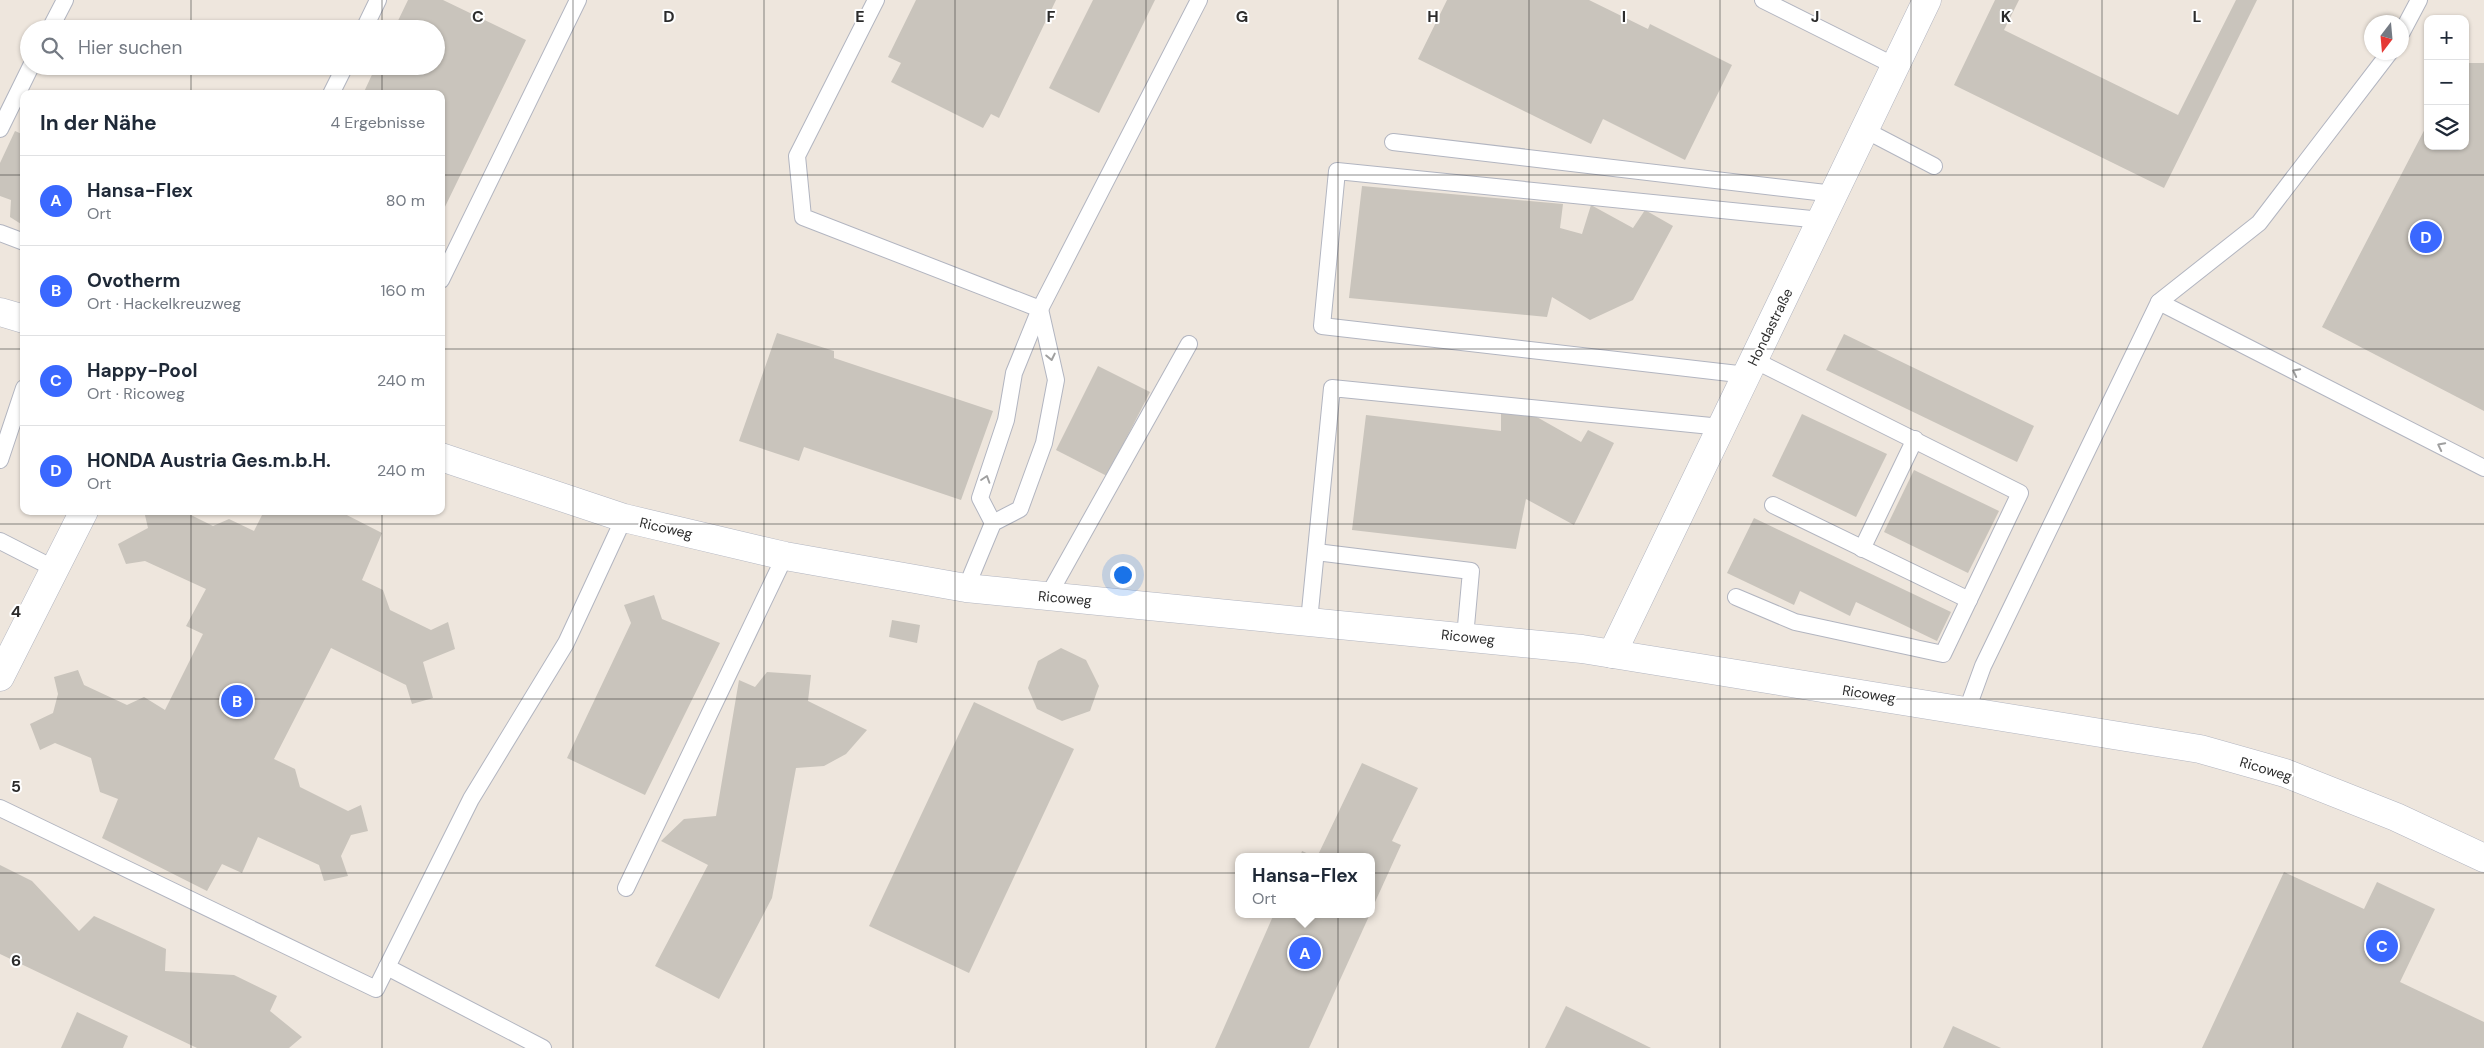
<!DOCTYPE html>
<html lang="de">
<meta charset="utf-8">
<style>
body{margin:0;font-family:"DM Sans",sans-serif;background:#f6f6f7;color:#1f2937}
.controls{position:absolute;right:15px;top:15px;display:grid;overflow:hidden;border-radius:10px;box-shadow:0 1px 4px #0004}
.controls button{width:45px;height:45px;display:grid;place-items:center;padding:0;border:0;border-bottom:1px solid #e0e1e3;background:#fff;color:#1f2937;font:25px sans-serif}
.compass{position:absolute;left:2364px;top:15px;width:45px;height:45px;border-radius:50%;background:#fff;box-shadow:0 1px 4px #0004;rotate:196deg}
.you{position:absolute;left:1122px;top:574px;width:18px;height:18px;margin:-12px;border:4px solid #fff;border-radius:50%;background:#1a73e8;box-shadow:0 0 0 8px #1a73e833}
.badge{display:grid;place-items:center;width:32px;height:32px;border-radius:50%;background:#3a68ff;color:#fff;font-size:16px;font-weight:700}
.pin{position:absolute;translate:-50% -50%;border:2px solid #fff;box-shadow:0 1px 5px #0006}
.popup{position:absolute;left:1235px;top:853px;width:140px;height:65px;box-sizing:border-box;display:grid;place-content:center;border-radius:10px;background:#fff;filter:drop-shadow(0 1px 4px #0005);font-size:16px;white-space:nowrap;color:#747a83}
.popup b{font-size:19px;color:#1f2937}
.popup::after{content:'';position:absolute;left:50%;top:100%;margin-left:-10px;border:10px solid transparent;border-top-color:#fff}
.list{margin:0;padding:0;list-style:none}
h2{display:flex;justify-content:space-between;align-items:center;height:65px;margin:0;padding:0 20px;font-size:21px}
h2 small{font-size:16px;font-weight:400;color:#747a83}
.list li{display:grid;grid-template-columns:32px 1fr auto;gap:15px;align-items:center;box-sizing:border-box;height:90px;padding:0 20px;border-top:1px solid #e0e1e3}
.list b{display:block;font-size:19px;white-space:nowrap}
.list p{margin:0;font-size:16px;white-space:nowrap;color:#747a83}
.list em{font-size:16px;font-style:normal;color:#747a83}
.icon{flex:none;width:28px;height:28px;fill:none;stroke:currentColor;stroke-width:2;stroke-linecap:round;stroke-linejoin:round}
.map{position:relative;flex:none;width:2484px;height:1048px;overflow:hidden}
.search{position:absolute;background:#fff;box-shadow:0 1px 4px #0004;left:20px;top:20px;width:425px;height:55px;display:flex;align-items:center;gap:12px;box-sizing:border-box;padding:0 18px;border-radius:28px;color:#747a83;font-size:19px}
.panel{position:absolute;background:#fff;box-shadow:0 1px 4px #0004;left:20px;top:90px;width:425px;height:425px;border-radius:10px}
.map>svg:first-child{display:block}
.building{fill:#c9c4bc}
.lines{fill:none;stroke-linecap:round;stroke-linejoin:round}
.service-casing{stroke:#b2b5c0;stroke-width:18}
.minor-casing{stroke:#b2b5c0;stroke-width:29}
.service{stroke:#fff;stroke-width:16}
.minor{stroke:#fff;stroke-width:28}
.oneway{stroke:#a0a0a0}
.grid{fill:none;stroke:#2c2c2c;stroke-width:1;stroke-opacity:0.55}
.labels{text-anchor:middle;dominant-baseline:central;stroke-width:4;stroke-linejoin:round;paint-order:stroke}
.street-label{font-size:14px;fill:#2c2c2c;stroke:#fff}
.grid-label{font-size:16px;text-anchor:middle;font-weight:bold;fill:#2c2c2c;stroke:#fff;stroke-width:4;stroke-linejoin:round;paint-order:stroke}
</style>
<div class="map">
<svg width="2484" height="1048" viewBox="0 0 2484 1048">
<rect width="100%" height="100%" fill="#eee6dd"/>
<g class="building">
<path d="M408,0H443L526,40L441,215V94H363L376,66H436V29H394Z"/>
<path d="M916,0H1056L999,118L991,114L983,128L891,82L901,63L888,57Z"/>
<path d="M1093,0H1155L1099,113L1049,88Z"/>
<path d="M1447,0H1589L1648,29L1650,24L1732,65L1685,160L1603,119L1591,144L1418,59Z"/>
<path d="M1995,0H2019L2004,30L2178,115L2236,0H2257L2164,188L1954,85Z"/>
<path d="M2465,63H2484V411L2322,327L2428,123V146H2465Z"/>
<path d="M15,131L24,135V223L21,224L10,217L11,200L0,196V163Z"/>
<path d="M1362,186L1563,204L1560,228L1582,234L1591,205L1633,228L1645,210L1673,226L1633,300L1590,320L1552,297L1547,317L1349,298Z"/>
<path d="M777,333L834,351V358L993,411L961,500L804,447L799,461L739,441Z"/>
<path d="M1844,334L2034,426L2017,462L1826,370Z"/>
<path d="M1098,366L1150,392L1107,476L1056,450Z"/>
<path d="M1501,410L1535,416L1581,442L1588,430L1614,443L1574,525L1526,499L1516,549L1352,530L1366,415L1501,431Z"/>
<path d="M1802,414L1887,454L1856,517L1772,476Z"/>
<path d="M1914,470L1999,511L1968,573L1884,532Z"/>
<path d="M144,511H183L213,526L229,519L254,531L264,511H339L382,533L362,580L383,590L390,610L431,630L448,622L455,649L423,662L433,698L412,704L406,685L331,648L274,759L295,769L300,787L348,811L361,805L368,831L351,835L341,856L348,876L324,881L319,865L258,837L242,873L222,864L207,891L102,838L118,799L100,792L91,758L55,743L40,750L30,724L53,713L58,694L54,677L78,670L84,685L127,705L144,697L165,710L203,634L186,626L206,589L145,561L126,564L118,544L148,528Z"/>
<path d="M1754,518L1951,612L1937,641L1856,602L1850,616L1800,591L1794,605L1727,573Z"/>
<path d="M654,595L662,619L720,643L645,795L567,758L631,623L624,605Z"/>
<path d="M892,620L920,625L917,643L889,637Z"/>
<path d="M1061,648L1086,660L1099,686L1090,711L1062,721L1037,709L1028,688L1038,661Z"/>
<path d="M767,672L811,675L808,701L867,730L846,754L824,766L796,768L772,898L719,999L655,966L708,865L661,841L684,819L716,816L739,680L755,687Z"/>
<path d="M974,702L1074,749L969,973L869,926Z"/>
<path d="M1362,763L1418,788L1392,841L1401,845L1371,911V857H1317Z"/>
<path d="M1302,851L1315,857H1300Z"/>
<path d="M0,865L32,881L79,931L94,916L166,949L165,971L234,975L277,996L270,1011L302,1037L289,1048H197L0,954Z"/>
<path d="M2284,872L2364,909L2377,882L2435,909L2400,982L2484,1022V1048H2202Z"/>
<path d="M1274,914H1370L1309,1048H1215Z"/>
<path d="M1566,1006L1651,1048H1545Z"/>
<path d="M77,1012L128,1036L123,1048H61Z"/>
<path d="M1953,1026L2001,1048H1943Z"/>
</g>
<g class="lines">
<g class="service-casing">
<g id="service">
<path d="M876,0L797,156L803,217L1040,309"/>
<path d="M1763,0L1895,66"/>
<path d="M50,29L65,0"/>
<path d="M364,29L378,0"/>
<path d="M2402,32L2419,0"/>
<path d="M331,94L345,66"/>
<path d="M0,129L31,66"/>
<path d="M1865,130L1934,166"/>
<path d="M1393,142L1834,194"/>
<path d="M0,233L24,242"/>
<path d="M441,280L578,0"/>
<path d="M2159,302L2484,468"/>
<path d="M1747,375L1322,326L1337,171L1821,220"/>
<path d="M0,460L24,388"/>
<path d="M1773,505L1969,600"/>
<path d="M993,523L980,498L1006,420L1014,373L1040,309L1199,0"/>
<path d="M0,541L55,569"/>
<path d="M1862,549L1915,439"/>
<path d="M1316,552L1471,571L1465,637"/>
<path d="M966,588L993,523L1020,509L1044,443L1056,380L1040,309"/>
<path d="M1048,596L1189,344"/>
<path d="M1736,597L1795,622L1943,654L2020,493L1754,360"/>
<path d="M1309,621L1332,388L1721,427"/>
<path d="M1967,710L1983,666L2159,302L2259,223L2390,52"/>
<path d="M0,808L376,989L471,799L566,643L624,518"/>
<path d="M626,888L785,556"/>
<path d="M387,967L543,1048"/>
</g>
</g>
<g class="minor-casing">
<g id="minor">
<path d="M0,312L24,319"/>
<path d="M441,457L624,518L785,556L966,588L1582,649L2200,749L2285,773L2396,817L2484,858"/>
<path d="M1612,654L1927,0"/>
<path d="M0,677L84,511"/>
</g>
</g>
<use href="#service" class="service"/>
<use href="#minor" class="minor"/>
</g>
<defs><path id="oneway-chevron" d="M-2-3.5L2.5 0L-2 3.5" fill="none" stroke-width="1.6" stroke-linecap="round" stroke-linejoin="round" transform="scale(1.25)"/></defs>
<g class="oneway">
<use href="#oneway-chevron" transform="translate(1051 357) rotate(78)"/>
<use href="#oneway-chevron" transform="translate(2296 372) rotate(-153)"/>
<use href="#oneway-chevron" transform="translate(2441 446) rotate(-153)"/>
<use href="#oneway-chevron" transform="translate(986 479) rotate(-72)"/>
</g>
<path class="grid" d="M191,0V29M382,0V29M573,0V1048M764,0V1048M955,0V1048M1146,0V1048M1338,0V1048M1529,0V1048M1720,0V1048M1911,0V1048M2102,0V1048M2293,0V1048M191,66V94M382,66V94M0,175H24M441,175H2484M0,349H24M441,349H2484M191,511V1048M382,511V1048M0,524H2484M0,699H2484M0,873H2484"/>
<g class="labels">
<g class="street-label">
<text transform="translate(1770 327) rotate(-64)">Hondastraße</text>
<text transform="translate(666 528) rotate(13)">Ricoweg</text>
<text transform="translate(1065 598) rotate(5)">Ricoweg</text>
<text transform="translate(1468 637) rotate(6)">Ricoweg</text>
<text transform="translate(1869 694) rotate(9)">Ricoweg</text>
<text transform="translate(2266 769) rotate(17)">Ricoweg</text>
</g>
</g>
<g class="grid-label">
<text x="478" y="22">C</text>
<text x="669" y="22">D</text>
<text x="860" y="22">E</text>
<text x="1051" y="22">F</text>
<text x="1242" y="22">G</text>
<text x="1433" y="22">H</text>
<text x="1624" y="22">I</text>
<text x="1815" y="22">J</text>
<text x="2006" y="22">K</text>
<text x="2197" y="22">L</text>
<text x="16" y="617">4</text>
<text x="16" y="792">5</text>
<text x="16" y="966">6</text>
</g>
</svg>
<div class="controls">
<button>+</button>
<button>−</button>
<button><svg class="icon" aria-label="layers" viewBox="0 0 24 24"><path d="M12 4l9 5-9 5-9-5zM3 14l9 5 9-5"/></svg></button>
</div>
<svg class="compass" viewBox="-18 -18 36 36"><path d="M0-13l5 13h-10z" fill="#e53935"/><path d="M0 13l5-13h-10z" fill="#747a83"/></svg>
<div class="you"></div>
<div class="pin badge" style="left:1305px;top:953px">A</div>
<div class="popup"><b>Hansa-Flex</b>Ort</div>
<div class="pin badge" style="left:237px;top:701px">B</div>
<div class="pin badge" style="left:2382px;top:946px">C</div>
<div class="pin badge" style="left:2426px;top:237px">D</div>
<div class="search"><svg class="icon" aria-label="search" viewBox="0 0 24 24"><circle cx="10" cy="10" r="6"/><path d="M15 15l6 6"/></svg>Hier suchen</div>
<section class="panel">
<h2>In der Nähe<small>4 Ergebnisse</small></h2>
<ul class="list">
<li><span class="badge">A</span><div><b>Hansa-Flex</b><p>Ort</p></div><em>80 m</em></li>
<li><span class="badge">B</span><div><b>Ovotherm</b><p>Ort · Hackelkreuzweg</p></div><em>160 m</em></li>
<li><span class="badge">C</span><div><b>Happy-Pool</b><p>Ort · Ricoweg</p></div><em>240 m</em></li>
<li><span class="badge">D</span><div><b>HONDA Austria Ges.m.b.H.</b><p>Ort</p></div><em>240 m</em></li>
</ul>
</section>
</div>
